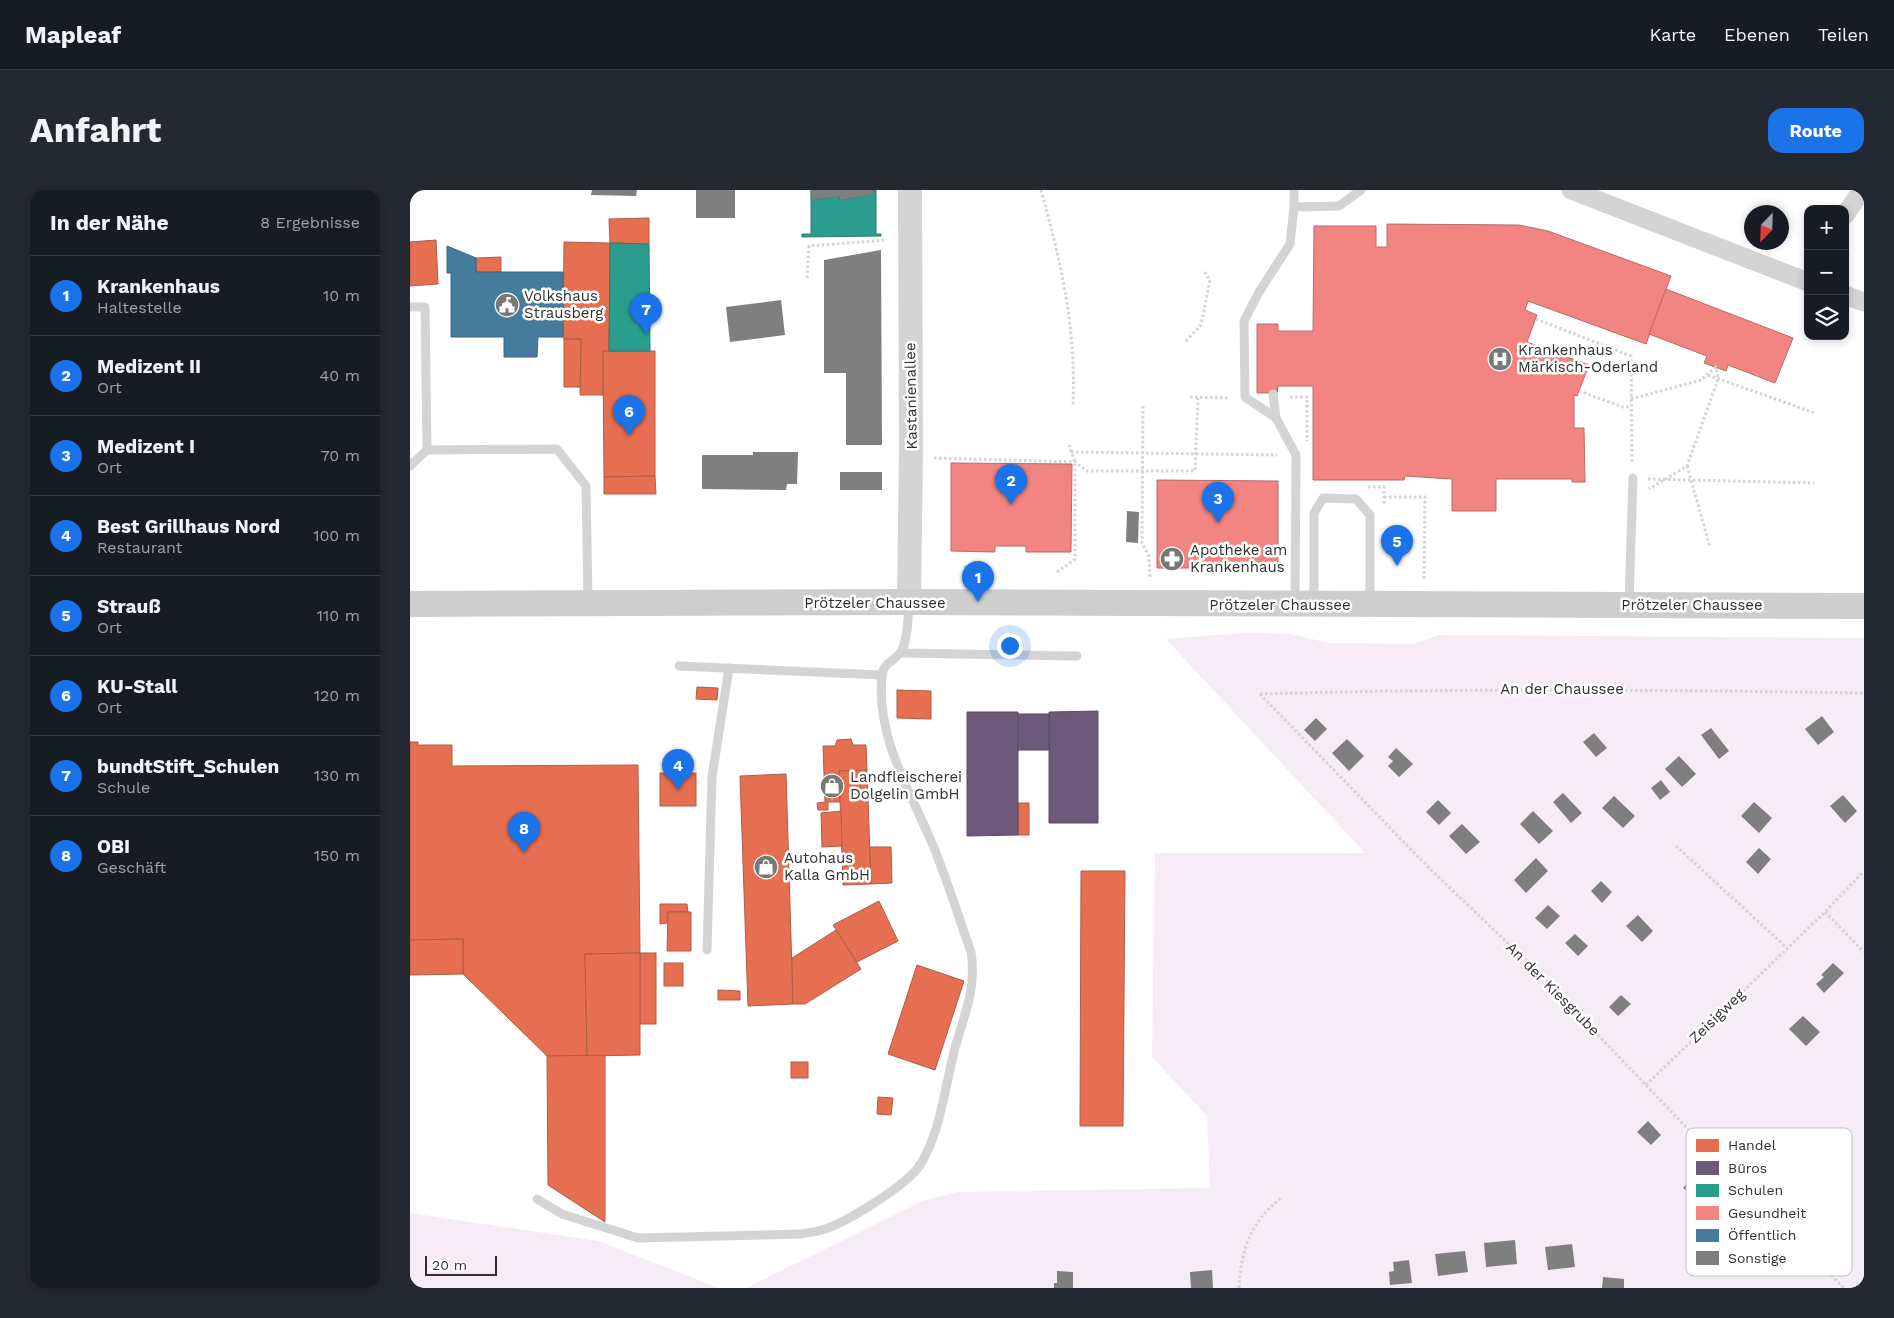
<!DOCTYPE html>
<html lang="de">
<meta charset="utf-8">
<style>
body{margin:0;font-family:"Work Sans",sans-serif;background:#242831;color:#f1f3f6}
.controls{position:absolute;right:15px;top:15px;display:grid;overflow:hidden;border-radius:10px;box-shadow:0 2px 8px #0003}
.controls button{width:45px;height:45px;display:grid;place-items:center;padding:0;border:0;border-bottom:1px solid #363941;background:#171b24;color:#f1f3f6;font:25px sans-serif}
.compass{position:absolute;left:1334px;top:15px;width:45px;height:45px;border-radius:50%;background:#171b24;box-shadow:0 2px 8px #0003;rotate:203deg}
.scale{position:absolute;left:15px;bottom:12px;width:72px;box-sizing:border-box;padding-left:5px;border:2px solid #303030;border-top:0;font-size:14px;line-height:18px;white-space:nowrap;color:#303030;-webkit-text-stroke:4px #fff;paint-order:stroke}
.you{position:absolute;left:599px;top:455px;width:18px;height:18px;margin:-12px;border:4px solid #fff;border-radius:50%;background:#1a73e8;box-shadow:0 0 0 8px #1a73e833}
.badge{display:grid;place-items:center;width:32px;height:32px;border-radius:50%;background:#1a73e8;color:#fff;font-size:16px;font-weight:700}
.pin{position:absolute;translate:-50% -41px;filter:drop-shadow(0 1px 2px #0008)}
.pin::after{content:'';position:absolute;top:26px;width:18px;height:15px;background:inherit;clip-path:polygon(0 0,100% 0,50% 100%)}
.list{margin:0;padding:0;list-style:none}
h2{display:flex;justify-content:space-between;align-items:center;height:65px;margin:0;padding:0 20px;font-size:21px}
h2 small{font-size:16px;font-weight:400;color:#9ea1a6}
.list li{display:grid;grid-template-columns:32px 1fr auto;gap:15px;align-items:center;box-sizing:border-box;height:80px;padding:0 20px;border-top:1px solid #363941}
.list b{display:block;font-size:19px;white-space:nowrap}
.list p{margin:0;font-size:16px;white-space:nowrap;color:#9ea1a6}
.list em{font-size:16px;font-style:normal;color:#9ea1a6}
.icon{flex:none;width:28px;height:28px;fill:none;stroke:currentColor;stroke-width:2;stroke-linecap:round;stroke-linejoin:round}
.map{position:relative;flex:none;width:1454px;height:1098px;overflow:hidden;border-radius:15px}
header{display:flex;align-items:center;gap:30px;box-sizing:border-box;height:70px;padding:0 25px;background:#171b24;border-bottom:1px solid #363941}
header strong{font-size:24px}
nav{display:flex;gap:28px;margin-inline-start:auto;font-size:18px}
.intro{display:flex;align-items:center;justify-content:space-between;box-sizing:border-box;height:120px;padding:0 30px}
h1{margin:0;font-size:35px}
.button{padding:12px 22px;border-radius:15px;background:#1a73e8;color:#fff;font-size:18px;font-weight:700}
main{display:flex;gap:30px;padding:0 30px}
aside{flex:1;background:#171b24;border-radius:15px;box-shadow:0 2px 8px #0003}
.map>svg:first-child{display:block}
.green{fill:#f6ecf5}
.shops{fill:#e76f51;stroke:#b05c47}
.offices{fill:#6d597a;stroke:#5b4d64}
.schools{fill:#2a9d8f;stroke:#2c7c72}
.health{fill:#f28482;stroke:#b86b69}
.public{fill:#457b9d;stroke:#3f647c}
.building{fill:#7f7f7f}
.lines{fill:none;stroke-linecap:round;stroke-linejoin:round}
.path{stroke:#d4d4d4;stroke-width:3;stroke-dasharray:2.5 2.5;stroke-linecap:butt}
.service{stroke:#d4d4d4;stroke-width:9}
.minor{stroke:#d4d4d4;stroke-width:19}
.tertiary{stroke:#d4d4d4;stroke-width:24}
.secondary{stroke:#cecece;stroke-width:26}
.labels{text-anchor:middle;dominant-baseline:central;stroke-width:5;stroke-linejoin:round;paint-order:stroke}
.poi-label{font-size:15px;fill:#303030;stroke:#fff;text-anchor:start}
.street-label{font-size:15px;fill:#303030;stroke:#fff}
.key{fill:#fff;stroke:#c1c1c1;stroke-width:1}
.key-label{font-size:14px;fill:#303030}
</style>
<header>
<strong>Mapleaf</strong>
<nav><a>Karte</a><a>Ebenen</a><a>Teilen</a></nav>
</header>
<div class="intro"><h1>Anfahrt</h1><a class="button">Route</a></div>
<main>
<aside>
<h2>In der Nähe<small>8 Ergebnisse</small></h2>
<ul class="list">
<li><span class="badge">1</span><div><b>Krankenhaus</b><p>Haltestelle</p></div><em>10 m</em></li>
<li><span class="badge">2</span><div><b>Medizent II</b><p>Ort</p></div><em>40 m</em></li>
<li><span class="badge">3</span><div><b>Medizent I</b><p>Ort</p></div><em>70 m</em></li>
<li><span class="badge">4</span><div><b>Best Grillhaus Nord</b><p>Restaurant</p></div><em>100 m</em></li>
<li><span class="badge">5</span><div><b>Strauß</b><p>Ort</p></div><em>110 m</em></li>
<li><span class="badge">6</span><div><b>KU-Stall</b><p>Ort</p></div><em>120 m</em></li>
<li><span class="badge">7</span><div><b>bundtStift_Schulen</b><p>Schule</p></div><em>130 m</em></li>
<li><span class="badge">8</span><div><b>OBI</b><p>Geschäft</p></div><em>150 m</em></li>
</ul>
</aside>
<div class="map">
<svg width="1454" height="1098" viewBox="0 0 1454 1098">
<rect width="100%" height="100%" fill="#fff"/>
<g class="green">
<path d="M833,443L880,444L919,453L1004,454L1028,445L1454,448V1098H336L515,1010L548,1002L800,998L797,926L742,867L745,663H955L756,449Z"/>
<path d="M0,1023L188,1051L309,1098H0Z"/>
</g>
<g class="shops">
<path d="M239,28V54L200,53L199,29Z"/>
<path d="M26,50L28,94L0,96V52Z"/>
<path d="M154,52L200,53L199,161H193V205H170L171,149H154L153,147Z"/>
<path d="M91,67V82H66V68Z"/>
<path d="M154,149H171L170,197H154Z"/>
<path d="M193,161H245V286L194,287Z"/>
<path d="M245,286L246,304H194V287Z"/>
<path d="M287,497L308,498L307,510L286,509Z"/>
<path d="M487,500L521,501V529L487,528Z"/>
<path d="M441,549L443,555H456L457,580L429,581L430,612H418V620H408L407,613L415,612L413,556H425L427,550Z"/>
<path d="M0,552H8V555H42V576L228,575L230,763L175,764L177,866H137L53,784V749L0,750Z"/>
<path d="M457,580L461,694L433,695L429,581Z"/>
<rect x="250" y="583" width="36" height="33"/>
<path d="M376,584L383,814L338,816L330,586Z"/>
<rect x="608" y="613" width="11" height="32"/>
<path d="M431,621L432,656L412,657L411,623Z"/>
<path d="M460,657H481L482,693L461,694Z"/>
<path d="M671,681H715L713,936H670Z"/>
<path d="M469,711L488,751L447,772L423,735Z"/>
<path d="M250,714H277L278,722H258L257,733L250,734Z"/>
<path d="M258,722H281V761H257Z"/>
<path d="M426,740L451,779L395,814H383L382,768Z"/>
<path d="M53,749V784L0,785V750Z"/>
<rect x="230" y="763" width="16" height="71"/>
<path d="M230,763V865L177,866L175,764Z"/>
<rect x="254" y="773" width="19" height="23"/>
<path d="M507,775L554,791L525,880L478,864Z"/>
<path d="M308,800L330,801V810H308Z"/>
<path d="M195,865V1032L138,995L137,866Z"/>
<rect x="381" y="872" width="17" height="16"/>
<path d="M468,907L483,908L481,925L467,924Z"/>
</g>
<g class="offices">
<path d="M688,521V633H639V522Z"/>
<path d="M557,522H608V645L557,646Z"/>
<rect x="608" y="524" width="31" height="36"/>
</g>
<g class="schools">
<path d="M401,0L402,10L430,6V10L463,4V0H466V44H471V46L392,47V44H401Z"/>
<path d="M200,53L239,54L240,161H199Z"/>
</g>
<g class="health">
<path d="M977,34L1109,35L1138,41L1261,86L1236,154L1118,111L1115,120L1127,125L1117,152L1179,175L1167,206L1164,205V238H1174L1175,292H1162V289H1086V321H1042V289L995,286L994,290H903V196H868L867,203H847V134H868V141H903L904,36H966V57H977Z"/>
<path d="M1256,99L1383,148L1365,193L1318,175L1316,181L1294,173L1297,166L1239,144Z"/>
<path d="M541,273L662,274L661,362H616V356H585V362L541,361Z"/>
<path d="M747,290L868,291V379L823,378V375H792V378H747Z"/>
</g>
<path class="public" d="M37,56L66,68V82H153V147H128L127,167H94V147H41V83H37Z"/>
<g class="building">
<path d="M182,0H227L226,6L181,5Z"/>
<rect x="286" y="0" width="39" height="28"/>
<path d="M402,0H463V4L430,10V6L402,10Z"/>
<path d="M471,60L472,255H436V183H414V70Z"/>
<path d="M371,110L375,145L320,152L316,117Z"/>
<path d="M343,262H388L387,294H377L376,300L292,299V265H343Z"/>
<rect x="430" y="282" width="42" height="18"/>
<path d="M717,321L729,322L728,353L716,352Z"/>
<path d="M1412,526L1424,542L1408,555L1395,539Z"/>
<path d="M906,528L917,539L905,551L894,540Z"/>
<path d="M1301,538L1319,561L1309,569L1291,545Z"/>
<path d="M1184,543L1197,558L1186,567L1173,552Z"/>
<path d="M937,549L954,566L939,581L922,563Z"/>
<path d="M986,558L1003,574L989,587L978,576L983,571L978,567Z"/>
<path d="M1269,566L1286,584L1272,597L1255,579Z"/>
<path d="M1251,590L1260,602L1250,610L1241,598Z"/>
<path d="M1153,603L1172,623L1161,633L1143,612Z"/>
<path d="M1433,605L1447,621L1435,633L1420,616Z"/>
<path d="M1204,606L1225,626L1213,638L1192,618Z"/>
<path d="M1028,610L1041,623L1029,635L1016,622Z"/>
<path d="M1344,612L1362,628L1349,643L1331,626Z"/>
<path d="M1123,621L1143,641L1129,654L1110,634Z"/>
<path d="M1052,634L1070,652L1056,664L1039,646Z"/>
<path d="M1349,658L1361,669L1348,684L1336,672Z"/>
<path d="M1126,668L1138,681L1116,703L1104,690Z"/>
<path d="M1191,691L1202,702L1192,713L1181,701Z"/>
<path d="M1138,715L1150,726L1137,739L1125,728Z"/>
<path d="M1228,725L1243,741L1232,752L1216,736Z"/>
<path d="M1165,744L1178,756L1168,766L1155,753Z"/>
<path d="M1423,773L1434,783L1414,803L1406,794L1414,787L1411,785Z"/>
<path d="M1211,805L1221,814L1208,826L1199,817Z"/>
<path d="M1393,826L1410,842L1396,856L1379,839Z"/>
<path d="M1238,931L1251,945L1241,955L1227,942Z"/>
<path d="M1284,985L1300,998L1289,1012L1273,998Z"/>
<path d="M1105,1050L1107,1074L1076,1077L1074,1053Z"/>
<path d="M1162,1054L1165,1077L1138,1080L1135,1057Z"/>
<path d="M1055,1061L1058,1082L1028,1086L1025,1064Z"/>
<path d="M999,1070L1002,1093L980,1095L979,1082L984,1081L983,1072Z"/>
<path d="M802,1080L803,1098H781L780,1082Z"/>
<path d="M647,1081L663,1082V1098H644V1093H647Z"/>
<path d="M1193,1087L1214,1089V1098H1192Z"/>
</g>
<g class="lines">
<g class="path">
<path d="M631,0C652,76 666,137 663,216"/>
<path d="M397,88L399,56L477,50"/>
<path d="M1126,129L1221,166L1222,273"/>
<path d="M776,151L791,135L800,90L793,80"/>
<path d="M1298,185L1405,223"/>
<path d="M1169,201L1213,217H1221"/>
<path d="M780,207L819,208"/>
<path d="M880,207H897V251"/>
<path d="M1221,209L1291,190L1306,177L1308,189L1277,276L1239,299"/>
<path d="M733,216L732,353L739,366L740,388"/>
<path d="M661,262L867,265"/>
<path d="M524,268L665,272L677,281H785L788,208"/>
<path d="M1277,276L1300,357"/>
<path d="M1238,289L1404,293"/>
<path d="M958,297H974V314"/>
<path d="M974,307H1015L1014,389"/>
<path d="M647,382L665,369V272L659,255"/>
<path d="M555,388V375"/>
<path d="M850,504L1019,678L1126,780L1338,1002L1434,1098"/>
<path d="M850,504C1052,498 1253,500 1454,503"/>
<path d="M1266,656L1377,758"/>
<path d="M1415,722L1454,762"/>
<path d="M1236,895L1415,722L1454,681"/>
<path d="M829,1098C831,1059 841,1030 873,1007"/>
</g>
<g class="service">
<path d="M884,0V17L929,16L951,0"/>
<path d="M884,17L880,54L849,102L834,131L835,207L866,228L886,265L885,412"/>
<path d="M0,117H15L17,260L147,259L176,296L178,411"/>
<path d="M863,204L866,228"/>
<path d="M0,276L17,260"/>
<path d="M904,411V323L913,308L946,309L960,325V412"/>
<path d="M1219,413L1223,288"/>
<path d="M491,463L667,466"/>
<path d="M269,476L472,485"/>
<path d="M297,760L302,587L319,478"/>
<path d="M127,1009L152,1024L228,1048L390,1044C397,1043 405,1042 412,1040C436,1033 497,995 510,975C531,942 535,895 545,858C554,826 567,797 561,762C547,723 535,682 518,644C496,594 466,543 472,486C473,473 483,472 490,463C498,453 498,427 499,415"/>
</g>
<g class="minor">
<path d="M1161,0L1398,92"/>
<path d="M1435,25L1452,0"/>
<path d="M1435,105L1454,112"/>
</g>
<path class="tertiary" d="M499,412L501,260L500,0"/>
<path class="secondary" d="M0,414L499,412L1454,416"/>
</g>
<defs>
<g id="civic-disc" transform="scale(1.25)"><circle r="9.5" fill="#787878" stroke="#fff"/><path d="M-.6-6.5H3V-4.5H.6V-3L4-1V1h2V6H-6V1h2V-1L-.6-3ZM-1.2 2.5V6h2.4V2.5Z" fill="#fff"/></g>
<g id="hospital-disc" transform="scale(1.25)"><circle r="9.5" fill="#787878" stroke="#fff"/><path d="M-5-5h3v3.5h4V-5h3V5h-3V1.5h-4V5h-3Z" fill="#fff"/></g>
<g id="pharmacy-disc" transform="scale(1.25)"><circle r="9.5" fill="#787878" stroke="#fff"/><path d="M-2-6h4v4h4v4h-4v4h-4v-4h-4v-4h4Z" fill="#fff"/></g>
<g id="shop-disc" transform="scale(1.25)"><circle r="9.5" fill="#787878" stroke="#fff"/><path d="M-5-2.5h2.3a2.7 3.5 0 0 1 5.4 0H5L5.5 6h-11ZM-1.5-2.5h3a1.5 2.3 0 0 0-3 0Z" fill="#fff"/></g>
</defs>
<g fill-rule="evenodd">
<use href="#civic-disc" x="97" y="115"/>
<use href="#hospital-disc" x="1090" y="169"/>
<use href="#pharmacy-disc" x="762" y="369"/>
<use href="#shop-disc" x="422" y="596"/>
<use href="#shop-disc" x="356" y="677"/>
</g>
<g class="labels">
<g class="poi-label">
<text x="114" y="106">Volkshaus<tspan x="114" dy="17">Strausberg</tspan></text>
<text x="1108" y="160">Krankenhaus<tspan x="1108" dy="17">Märkisch-Oderland</tspan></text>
<text x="780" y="360">Apotheke am<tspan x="780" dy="17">Krankenhaus</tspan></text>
<text x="440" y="587">Landfleischerei<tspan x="440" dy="17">Dolgelin GmbH</tspan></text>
<text x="374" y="668">Autohaus<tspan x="374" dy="17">Kalla GmbH</tspan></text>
</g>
<g class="street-label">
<text transform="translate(501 206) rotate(-91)">Kastanienallee</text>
<text x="465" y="413">Prötzeler Chaussee</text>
<text x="870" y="415">Prötzeler Chaussee</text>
<text x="1282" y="415">Prötzeler Chaussee</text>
<text x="1152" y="499">An der Chaussee</text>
<text transform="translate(1143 799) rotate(45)">An der Kiesgrube</text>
<text transform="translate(1307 826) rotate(-44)">Zeisigweg</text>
</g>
</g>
<rect x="1276" y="938" width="166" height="148" rx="8" class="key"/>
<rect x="1286" y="949" width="23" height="13" fill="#e76f51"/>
<rect x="1286" y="971" width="23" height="14" fill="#6d597a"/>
<rect x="1286" y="994" width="23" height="13" fill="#2a9d8f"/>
<rect x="1286" y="1016" width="23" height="14" fill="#f28482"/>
<rect x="1286" y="1039" width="23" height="13" fill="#457b9d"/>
<rect x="1286" y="1061" width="23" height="14" fill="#7f7f7f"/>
<g class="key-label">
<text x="1318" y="960">Handel</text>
<text x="1318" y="983">Büros</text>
<text x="1318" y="1005">Schulen</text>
<text x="1318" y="1028">Gesundheit</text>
<text x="1318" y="1050">Öffentlich</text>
<text x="1318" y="1073">Sonstige</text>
</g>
</svg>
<div class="controls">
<button>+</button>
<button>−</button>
<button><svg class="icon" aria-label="layers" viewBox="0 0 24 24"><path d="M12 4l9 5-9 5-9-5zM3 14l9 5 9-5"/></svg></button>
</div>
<svg class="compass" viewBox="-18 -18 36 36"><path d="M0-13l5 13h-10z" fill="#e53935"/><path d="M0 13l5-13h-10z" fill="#9ea1a6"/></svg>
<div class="scale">20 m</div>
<div class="you"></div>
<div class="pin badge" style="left:568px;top:412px">1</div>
<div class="pin badge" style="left:601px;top:315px">2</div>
<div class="pin badge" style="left:808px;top:333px">3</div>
<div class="pin badge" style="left:268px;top:600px">4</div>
<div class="pin badge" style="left:987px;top:376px">5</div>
<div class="pin badge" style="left:219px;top:246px">6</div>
<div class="pin badge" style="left:236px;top:144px">7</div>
<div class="pin badge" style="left:114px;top:663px">8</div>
</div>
</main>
